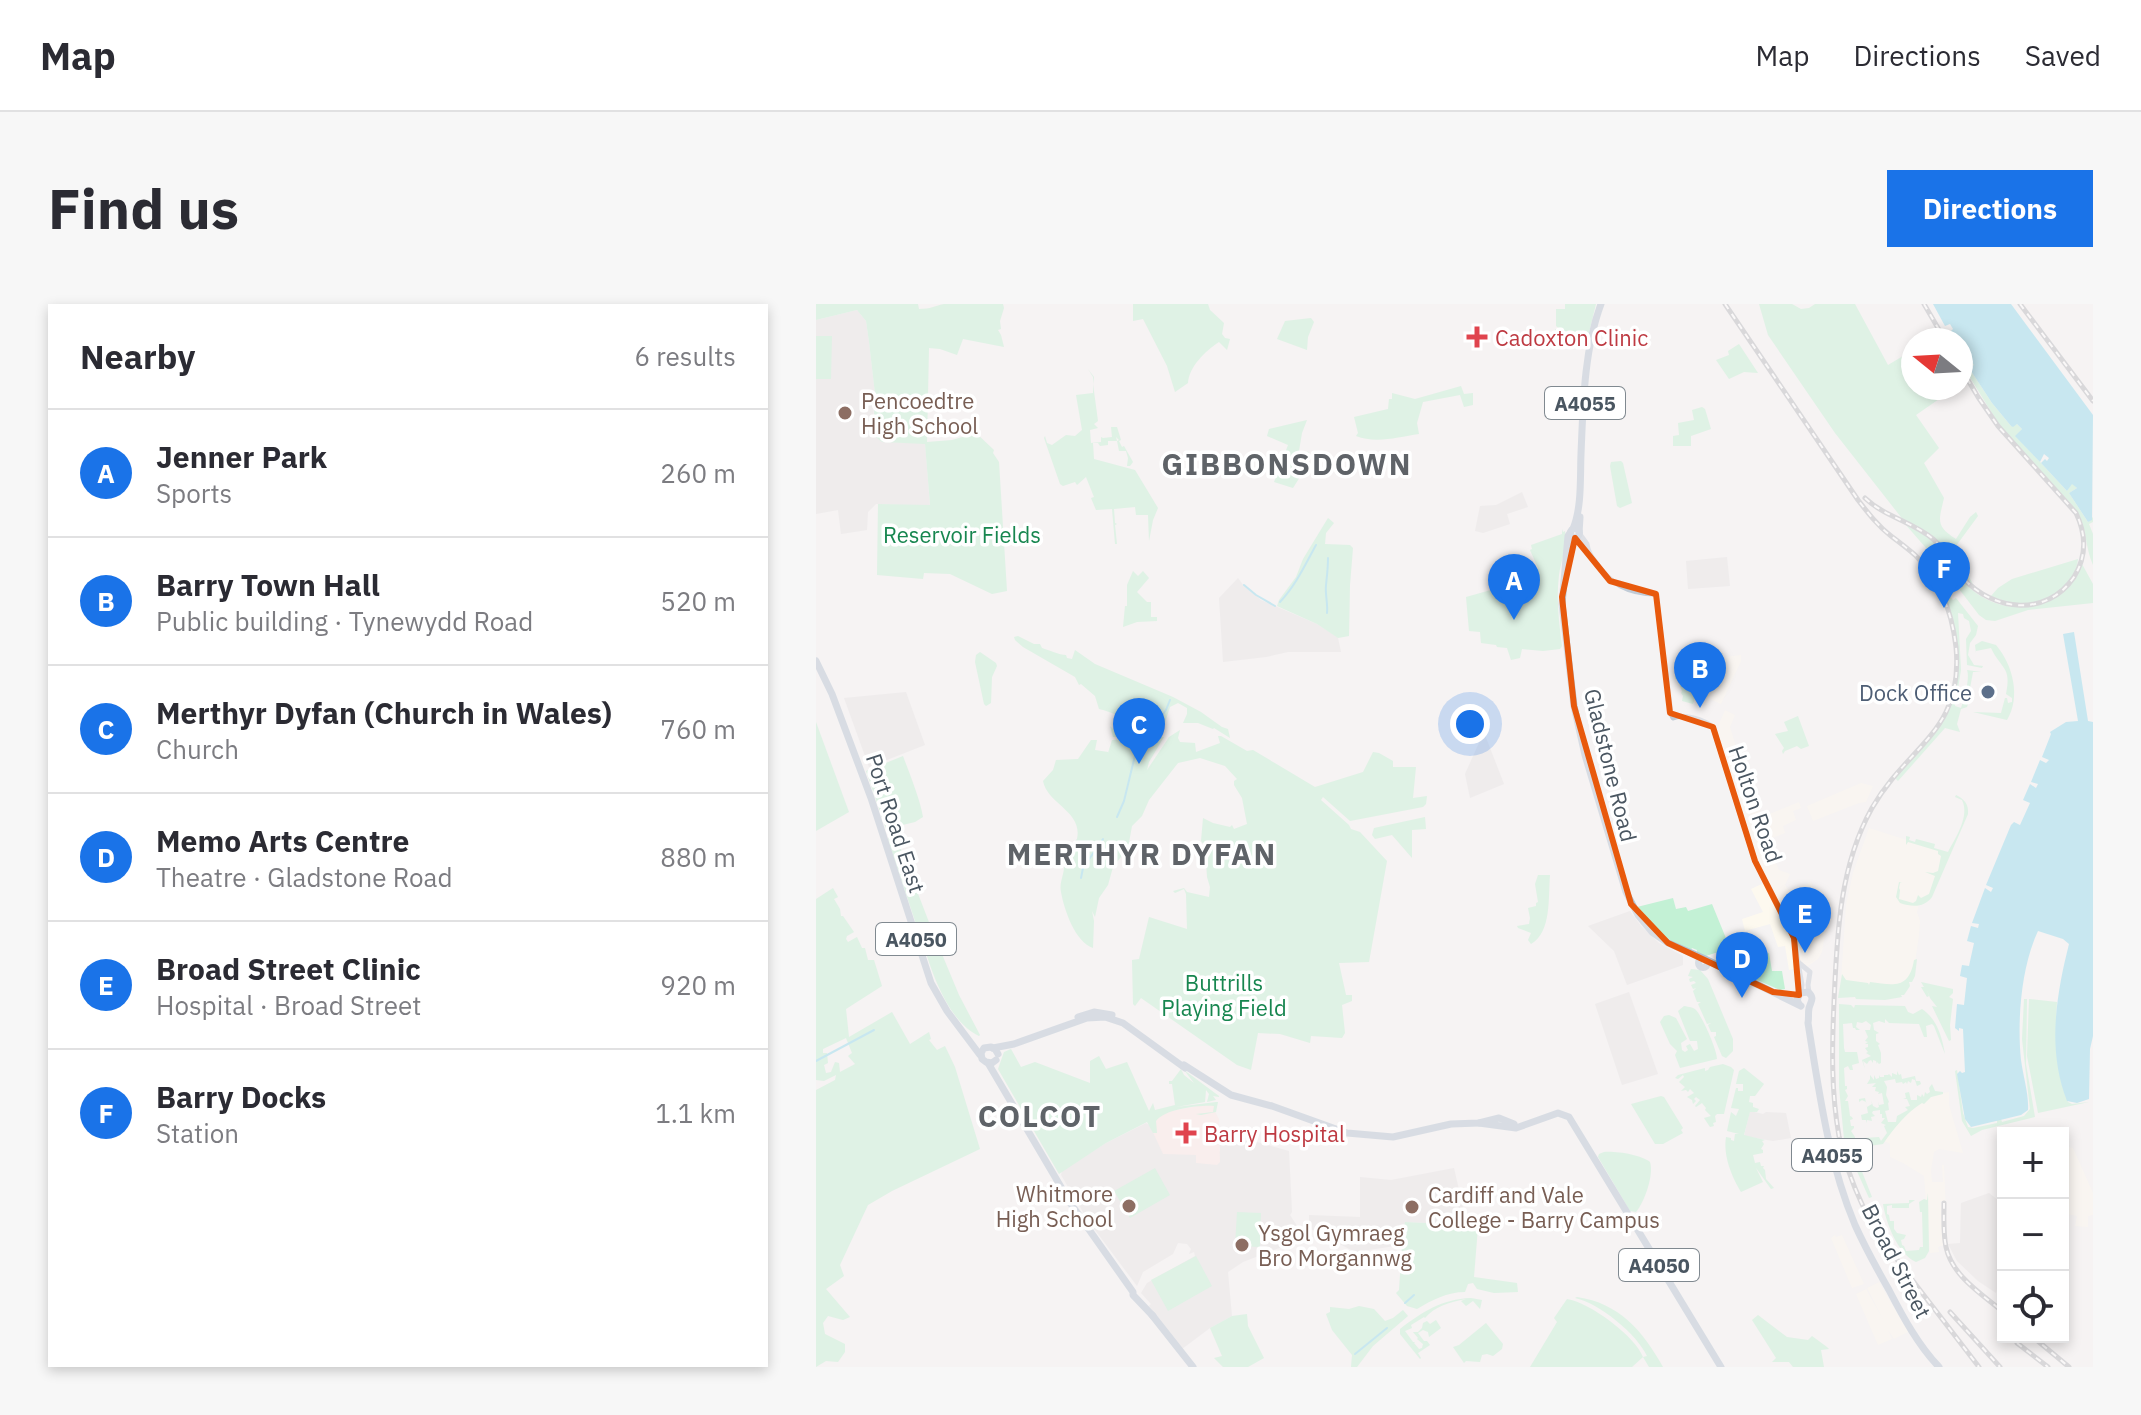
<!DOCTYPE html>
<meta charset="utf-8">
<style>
body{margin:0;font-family:"IBM Plex Sans",sans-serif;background:#f7f7f7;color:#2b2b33}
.controls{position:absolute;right:24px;bottom:24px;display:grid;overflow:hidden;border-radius:0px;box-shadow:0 4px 12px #0003}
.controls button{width:72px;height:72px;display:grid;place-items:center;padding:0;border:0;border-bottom:2px solid #e1e1e2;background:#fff;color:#2b2b33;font:40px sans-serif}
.compass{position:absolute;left:1085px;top:24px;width:72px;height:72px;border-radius:50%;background:#fff;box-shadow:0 4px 12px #0003;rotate:288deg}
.you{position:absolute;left:654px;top:420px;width:28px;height:28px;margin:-20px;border:6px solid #fff;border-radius:50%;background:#1a73e8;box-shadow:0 0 0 12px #1a73e833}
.badge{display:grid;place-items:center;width:52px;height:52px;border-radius:50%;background:#1a73e8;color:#fff;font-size:26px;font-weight:700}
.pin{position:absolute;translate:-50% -66px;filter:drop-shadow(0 2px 4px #0008)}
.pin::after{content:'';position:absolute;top:42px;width:28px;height:24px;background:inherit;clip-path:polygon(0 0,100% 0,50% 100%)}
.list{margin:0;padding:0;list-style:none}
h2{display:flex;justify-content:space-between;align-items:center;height:104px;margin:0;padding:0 32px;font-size:34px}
h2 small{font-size:26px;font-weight:400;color:#7c7c81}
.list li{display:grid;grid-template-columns:52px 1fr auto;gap:24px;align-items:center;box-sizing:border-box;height:128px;padding:0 32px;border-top:2px solid #e1e1e2}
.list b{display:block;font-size:30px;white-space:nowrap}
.list p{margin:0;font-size:26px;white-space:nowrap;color:#7c7c81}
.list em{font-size:26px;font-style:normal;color:#7c7c81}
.icon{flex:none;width:44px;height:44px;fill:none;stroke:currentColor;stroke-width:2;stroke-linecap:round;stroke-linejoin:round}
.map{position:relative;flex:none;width:1277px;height:1063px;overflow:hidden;border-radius:0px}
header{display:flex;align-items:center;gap:48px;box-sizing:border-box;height:112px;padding:0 40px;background:#fff;border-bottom:2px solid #e1e1e2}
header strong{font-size:38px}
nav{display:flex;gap:44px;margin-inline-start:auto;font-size:28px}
.intro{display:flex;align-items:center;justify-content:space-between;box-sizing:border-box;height:192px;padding:0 48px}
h1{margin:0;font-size:56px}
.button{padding:20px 36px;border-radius:0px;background:#1a73e8;color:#fff;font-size:28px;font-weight:700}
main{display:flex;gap:48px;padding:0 48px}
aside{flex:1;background:#fff;border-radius:0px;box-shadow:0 4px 12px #0003}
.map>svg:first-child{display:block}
.commercial{fill:#fdf9ef}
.education{fill:#e6e4e5}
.medical{fill:#fce8e6}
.green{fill:#c3f1d5;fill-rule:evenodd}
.water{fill:#90daee}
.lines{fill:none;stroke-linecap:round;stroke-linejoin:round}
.stream{stroke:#90daee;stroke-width:2}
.secondary{stroke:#c1cbd6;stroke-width:5}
.primary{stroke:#b3c2d1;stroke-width:7}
.rail-casing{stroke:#b5b8bd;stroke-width:5}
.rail{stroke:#fff;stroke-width:2;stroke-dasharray:6;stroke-linecap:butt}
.marked{fill:none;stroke:#e8590c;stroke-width:6;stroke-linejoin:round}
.health-dot{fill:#e0444e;stroke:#fff;stroke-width:3}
.education-dot{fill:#8d6e63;stroke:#fff;stroke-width:3}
.service-dot{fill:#5c6f8a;stroke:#fff;stroke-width:3}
.labels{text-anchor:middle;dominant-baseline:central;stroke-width:7;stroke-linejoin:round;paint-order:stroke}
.shield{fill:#fff;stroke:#808990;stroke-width:2}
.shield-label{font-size:20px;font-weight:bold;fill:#4a5661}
.health-label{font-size:22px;fill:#be3a42;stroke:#fff;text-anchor:start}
.education-label{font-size:22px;fill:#785e54;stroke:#fff;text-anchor:start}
.park-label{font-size:22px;fill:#17864f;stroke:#fff}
.service-label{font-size:22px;fill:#4e5e75;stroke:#fff;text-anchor:end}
.street-label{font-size:22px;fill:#4a5661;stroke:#fff}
.district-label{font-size:30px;font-weight:bold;letter-spacing:2px;fill:#5f6368;stroke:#fff}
</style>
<header>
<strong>Map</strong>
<nav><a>Map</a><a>Directions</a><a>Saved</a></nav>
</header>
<div class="intro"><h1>Find us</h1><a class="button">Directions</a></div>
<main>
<aside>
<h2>Nearby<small>6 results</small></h2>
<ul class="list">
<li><span class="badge">A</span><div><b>Jenner Park</b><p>Sports</p></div><em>260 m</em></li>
<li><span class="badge">B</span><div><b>Barry Town Hall</b><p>Public building · Tynewydd Road</p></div><em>520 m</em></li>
<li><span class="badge">C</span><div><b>Merthyr Dyfan (Church in Wales)</b><p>Church</p></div><em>760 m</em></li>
<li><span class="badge">D</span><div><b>Memo Arts Centre</b><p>Theatre · Gladstone Road</p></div><em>880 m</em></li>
<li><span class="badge">E</span><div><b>Broad Street Clinic</b><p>Hospital · Broad Street</p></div><em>920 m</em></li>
<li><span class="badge">F</span><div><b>Barry Docks</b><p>Station</p></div><em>1.1 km</em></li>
</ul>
</aside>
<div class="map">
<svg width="1277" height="1063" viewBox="0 0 1277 1063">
<rect width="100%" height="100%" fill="#f5f3f3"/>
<g class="commercial">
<path d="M925,351V357L905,400L894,395L892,388L909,353Z"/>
<path d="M909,406L919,411L914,423L933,485L940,504H943L946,513L983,498L985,504L977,507L980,516L967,522L969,529L956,534L957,537L951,540L963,566L974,570L969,581L974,588L995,578L1000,589L1014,598L1006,648L1002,655L992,662L973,666L969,642L962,643L954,620L929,627L926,615L947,608L935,585L950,578L942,564L902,428L903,420Z"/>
<path d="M1045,479L1057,482L1050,498L1043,499L997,517L991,502Z"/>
<path d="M1053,524L1128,548L1114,593L1103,600L1101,608L1104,617L1103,631L1098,666L1092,677L1080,683L1025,676L1030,601L1037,569Z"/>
<path d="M1133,788V801L1147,849L1123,845L1118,848L1115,866L1116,878H1127L1126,861H1128L1130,908L1128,897H1125L1126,928L1128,941L1122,943L1123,948L1114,949L1108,872L1087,859L1074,853V840L1066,836L1093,806L1116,791Z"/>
<path d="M1247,841L1257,844L1277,889V911L1272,912V923L1259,922L1261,912L1247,909Z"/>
<path d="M1019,931L1020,933L1026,931L1048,980L1036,984L1015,934Z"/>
<path d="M1063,978L1092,1028L1078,1035L1072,1026L1076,1035L1062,1041L1040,990L1050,985L1069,1019L1051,984Z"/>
</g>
<g class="education">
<path d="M41,6L50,17L53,38L59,90L56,128L66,138L109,139L114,202L60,200L52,208L51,226L25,230L22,206L0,210V16Z"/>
<path d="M706,188L712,203L691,210L694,220L667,229L659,227L664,202L680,201Z"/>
<path d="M911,253L914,282L872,285L870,257Z"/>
<path d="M422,274L428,282L445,296L501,320L518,331L522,334L525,348H472L450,353L407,358L403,294Z"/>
<path d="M90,388L109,441L53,463L28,394Z"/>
<path d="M669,431L688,480L654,494L649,470L666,432Z"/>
<path d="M814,607L825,622L843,639L867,652V661L811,681L798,647L772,622Z"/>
<path d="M813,688L842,770L806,781L779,700Z"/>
<path d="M934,807L947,810L950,808L970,809L975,834L957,837L928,832Z"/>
<path d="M330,819L381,851L380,859L404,847L403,839L410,834L441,838L473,847L476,908L474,911L483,925L481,937L427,958L412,968L416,1012L394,1024L366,1045L333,1002L335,1000L325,989L331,979L379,952L378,948L373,950L375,945L371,940L362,939L357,950L327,968L321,982L273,918L245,871L246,867L290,839Z"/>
<path d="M638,864L651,921L589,918L587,925L586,941L539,948L493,924V911L544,913V873L575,876Z"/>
<path d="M1173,889L1187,900V960L1180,989L1162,977L1141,957L1132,940L1144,939L1145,899Z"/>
</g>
<path class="medical" d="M398,799L399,808L403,815L404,858L401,861L380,859V851L347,850L333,820L345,809Z"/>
<g class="green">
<path d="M0,0H102L103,5C116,5 117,2 128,0C145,0 169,0 187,0L188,4L184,17L185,25L182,26L185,31L188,43L147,35L141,51L124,45L113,44L111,138L136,136L160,129L178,146L177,149L183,158L191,287L176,290L134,270L108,269L107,275L61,271L62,200L114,201L109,140L66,138L57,131L59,90L53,38L50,17L41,6L0,16Z"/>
<path d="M317,0H392L394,6L408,19L406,30L409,34L414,35L411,46L403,38C389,47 373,63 372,79L359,88L351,62L327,15L317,17Z"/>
<path d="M749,0H780L771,37L764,36L759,41L744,40L739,25L748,29L740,22V5H749Z"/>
<path d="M943,0H976L985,5L993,4L999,0H1039L1072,61L1097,46V84H1139L1100,111L1123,144L1108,159L1128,194C1123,216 1119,222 1140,235L1154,213L1160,208L1162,212L1137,246L1157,280L1150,275L1137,255L1119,235L1088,217L1019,129L952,31Z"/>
<path d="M495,14L498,18L492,33L491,46L461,35L469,17Z"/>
<path d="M0,32H16L15,75H0Z"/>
<path d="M923,40L942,69L928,68L913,75L900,56L913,51L912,47Z"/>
<path d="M1145,50L1149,57L1154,55L1158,61L1153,64L1176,99L1195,122L1201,120L1206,125L1200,132L1251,187L1256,179L1261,184L1253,189L1272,218L1277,213V218L1273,220L1277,230V261C1269,243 1271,225 1261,207L1182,119L1145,59Z"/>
<path d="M272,65L278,73L277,80L282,117L278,120L282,124L274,126L275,139L285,138V133L287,134L296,133L295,123H301L305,136L303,137L306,143L308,142L317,158L314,162H311L312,154L310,147H303L301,137L303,136L300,133L301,137H292V141L284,142L282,139H277L278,155L319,166L342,204L337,216L333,237L332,211H320L319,203L298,205L299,219L301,220L299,221L301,240H299L296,205L280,206L275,194L278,193L270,173L261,181L259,178L247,182L244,180L228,134L229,132L231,139L236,141L250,131L259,132L266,126L260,91L277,89V73Z"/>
<path d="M645,82L648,90L657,89V101L648,103L644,91L607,98L601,119L603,130C582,133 560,140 540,132L542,129L538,113L572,105L573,95H576V89L599,95Z"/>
<path d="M886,103L889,105L895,125L875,132V142H857V132L863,131L862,119L878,116L876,106Z"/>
<path d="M491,116L486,129L483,147L493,148L489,165L477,184L458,178L472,141L451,132L453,125Z"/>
<path d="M805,157L807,159L816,199L804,204L801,202L794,162L795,158Z"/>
<path d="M512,214L518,219L510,229L509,240L534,241L537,244L534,281L533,332L522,334L501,320L461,302L463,296L480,273L487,255Z"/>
<path d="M1090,221C1099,226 1109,230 1117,237C1129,248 1136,264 1147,277C1165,298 1195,308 1221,301C1243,296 1257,280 1266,260L1277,280V299L1212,306L1179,317L1170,316L1163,311L1123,259Z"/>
<path d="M746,225L747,228L749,227C752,242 745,256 743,271C740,295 743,319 746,342L744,345L727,347L706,345L704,354L695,356L691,344L681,343L680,341L665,339L664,328L653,327L650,293L682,284L720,280L723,277L719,267L722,264L714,246L716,245L715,241L746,230Z"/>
<path d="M1262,255C1260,281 1231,302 1206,301C1195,301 1185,296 1175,292L1182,284L1196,275Z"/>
<path d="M317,267L322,272L327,267L333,274L321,288L331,298H335V313H341V317L321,318L307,323L309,302H311V281Z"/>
<path d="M1121,277L1137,296L1140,294L1162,322L1160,331L1154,339L1152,351L1158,361L1167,362L1166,364L1151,361L1150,335L1155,327L1153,317L1148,314L1147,310L1142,309L1145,366L1139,402L1145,404C1149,392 1154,374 1151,366L1165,368H1157L1154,384L1156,385L1152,390L1154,393L1151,403L1145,405L1141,420L1144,428L1129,424L1082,477L1079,474L1081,470C1094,455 1110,442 1122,425C1153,380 1143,323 1121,277Z"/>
<path d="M202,332L218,340H224L226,344C233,346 243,351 250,351L251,354L256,355L259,346L279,360L357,393L385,408L406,423L412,425L414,434L398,424L397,425L382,419H367L371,410V404L362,399L354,403L345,431L321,432V430L320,433H310L301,427L304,433H297L294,422L298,426L302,423L310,430L314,429L318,422C311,414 293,407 283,405L279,392L265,380L263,381L259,373L207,343L199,336L198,333Z"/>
<path d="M1166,337L1180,341C1197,361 1205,393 1191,416L1157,408L1185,409L1189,394H1191L1192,399L1196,398V394L1190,390C1196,363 1185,365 1175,344L1160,347V349L1159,341Z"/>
<path d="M164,348L180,359L181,362L176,373L175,399L170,402L168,400L159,358L160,351Z"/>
<path d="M907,349L895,379H892L889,384L892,392L889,393L880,391L877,400L866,397L867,392L865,389L866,387L861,375H859V372L861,371L859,359Z"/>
<path d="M982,412L993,442L985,445L981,442L969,447L967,450L966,447L968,444L959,430L972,427L968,418Z"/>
<path d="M0,418L33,508L0,527Z"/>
<path d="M364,426L362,434L364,438L379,439L380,448L404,439L402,432H405L431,447L437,446L499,483L547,468L557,448L563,449L577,457V463H600L597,494L611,492L610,500L607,503L534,517L507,493L505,496L533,521L535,525L544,528L571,557L553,658L523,659L530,691H536V697L526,701L529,729L526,734L495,732L494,739L464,730L442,729L435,766L421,761L325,694L319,702L317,700L316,656L323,655L333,613L371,625L370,590L368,585L359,589L357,587L368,584L371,588L393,593L394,583L391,573L389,542L385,537L387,514L397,519L414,523L416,521L418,525L431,520L426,494L418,481V477L421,475L409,462L384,454L362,459L333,496L326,512L316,522L312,544L297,563L292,581L283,594L279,613L276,607L278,617L277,644C259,638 248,605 245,588C243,579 248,571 248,563C248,556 246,550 246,544L255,541L261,535C267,507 232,501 227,477L237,466L240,456L262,455L275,436H281L279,446L292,448V449L296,436L348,433L333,458L331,466L353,433Z"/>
<path d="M87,452C94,471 104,495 107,513L99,518L70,525L50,467Z"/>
<path d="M1140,491C1148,495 1153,500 1152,510L1116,593C1108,604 1096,603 1084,599L1080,593L1083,578L1086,579H1084L1083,584L1084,586L1083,595L1097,599L1100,597L1102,591L1105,594L1113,590L1119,572L1109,568L1117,569L1122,567L1125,552L1122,550V547L1092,538L1090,541V532L1094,533L1093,536L1099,538L1100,535L1119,540L1118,544L1132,548C1140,533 1154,512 1146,496L1139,493Z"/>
<path d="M609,513L610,525L596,526V554L587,564L596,554L576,531L559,535L556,531L558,524Z"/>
<path d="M79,530L116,626L115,627L118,631L143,691L164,731L163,732C131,717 114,664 105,632L114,628L103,629L73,539L72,533Z"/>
<path d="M722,571H734C732,593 736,628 715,640L712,636L715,629L702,624L701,622L713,620L714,614L712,604L720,602V599L722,598L719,580Z"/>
<path d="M17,584L22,593L18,595L24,605L25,612H27L38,628L31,632L30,635L32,638L41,633L46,644H49L52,656H58L66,682L30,705L33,733L76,708L94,740L113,728L115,735L113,736L121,746L129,742L139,763L164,845L76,887L52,901L24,961L28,972L10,985L34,1013L27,1016L12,1012L7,1019L9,1030L29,1040V1048L22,1058L10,1057L0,1063V786L19,776L20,771L8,777L0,776V595ZM30,734L36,749L32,752L39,760L24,768L23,759L19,758L15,768L10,769L8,761L12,759L11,749H7V745Z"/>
<path d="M857,594L860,605L870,603L872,607L896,600L914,644L890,652L881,648V646L876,644L875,646L857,638L839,625L840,623L836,619L834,620L821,603Z"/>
<path d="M929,646L931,653L938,655L953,649L956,667H966L969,685L964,686L941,676V674L936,671L935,673L903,659L904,655Z"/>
<path d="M1101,655L1099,672L1096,678H1093L1094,682L1088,691H1085L1086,693L1069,696L1040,695L1039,693L1022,694L1026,670L1030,676L1052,679L1053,681L1054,678C1077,681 1093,686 1098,656Z"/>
<path d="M875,665L884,666L892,675L917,735V747L910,754L906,752L898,733L900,732V728H895L892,721L895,719L891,720L882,700L885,698H881L877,687L880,684L877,685L875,681L880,679L878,677L874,678L873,675L877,673L872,672Z"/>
<path d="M1105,678L1137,685V689L1133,693L1137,695L1134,721L1135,736L1133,737L1116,702L1121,703L1114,694L1111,686L1113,692L1111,693L1105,683H1108Z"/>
<path d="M1208,695H1211L1210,760L1219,813L1166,826L1155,832L1146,817L1139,767L1141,766L1147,809L1152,823L1157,824L1181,819V816L1185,815L1186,818L1208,812L1214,805L1206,735Z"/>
<path d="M1213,695L1241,698C1239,732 1239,766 1252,798L1256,800L1273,798L1222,809L1211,752Z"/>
<path d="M1023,700L1035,701L1038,704L1039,701L1089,702L1092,708L1097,710L1106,705C1121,715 1126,733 1129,750L1118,722L1116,720L1110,722L1111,733H1108L1103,720L1073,719L1069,715V719L1063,717L1057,719L1058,726L1063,729L1060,730V737L1064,740L1062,741L1065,749V759L1063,760L1061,758V760L1060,757L1057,756V759L1055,756L1053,757L1051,760L1047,757L1049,765L1046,756L1055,752L1050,749L1052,748L1049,744L1052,743V740H1049L1052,738L1049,737L1052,733L1049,726H1054L1055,721L1050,717L1046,719L1041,718L1040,723L1044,726H1040L1039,724H1037L1036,719L1027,720L1028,744L1029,748H1041L1043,759L1036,761L1037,766H1034L1032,762L1028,764L1029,782H1031V785L1029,786L1032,792L1029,797H1032L1034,812L1036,813L1037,815L1034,816L1035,822H1038V824L1035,827L1039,833V841L1050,840L1049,834L1063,833L1065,837L1071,829L1068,822L1070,821L1065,819L1069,814H1066V810H1064V806L1057,807L1056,809L1059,812L1055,813L1056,817L1051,816V819L1050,816H1046L1045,811L1052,809L1050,798L1046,796L1043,798V795L1049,794L1051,803L1056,800L1055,796L1057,802L1061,804L1063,803L1062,798L1063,801L1068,800L1066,789L1062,790L1063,788L1059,787L1060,783H1056L1060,779L1051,780L1054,775V771L1058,776V771L1060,775L1063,774V771L1064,773H1068V771H1072L1073,770L1076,773V769L1081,771V767L1083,771L1085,770L1086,775L1099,772L1100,777H1104L1105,780L1101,782L1099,776L1096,775L1095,779L1092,777L1091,780L1090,778L1087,780L1086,778L1080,779L1079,775L1068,777L1071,783L1070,791L1073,798L1072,799L1073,806L1069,807L1072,818H1080L1081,812L1092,806L1089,803L1094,802L1091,795H1087L1090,794L1089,789L1093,788L1095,796H1098L1097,792L1098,796H1101V791L1105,793L1106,790L1108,793L1109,788L1111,790L1114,788L1113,784L1116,780L1119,787L1127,788V790L1115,793L1108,800L1106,799C1090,809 1079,823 1067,840L1046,843V847L1039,850L1056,893L1053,894L1031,845L1028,835L1023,783Z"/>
<path d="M868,702C873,703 877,703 880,706C887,714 901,746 901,755L864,764L859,751L861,747L854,740L844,718L848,712L853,711L860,714L871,735L865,739L866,746L869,748L872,746L870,742L874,740L878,747L882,745L881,737H874L862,707Z"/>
<path d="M195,745L205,763L219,758L274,779V757L283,752L290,765L311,758L333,807L337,799L339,806L359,801L356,780H353V777H356L365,765L368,771L378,779L368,766L403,792V793L397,792L400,796L391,798L393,790L390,786L389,798L360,803L400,798H402L400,808L385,811L380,810L397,808L398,802C383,801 349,805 340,817L341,829H337L331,818L290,839L243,870L182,765L188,748Z"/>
<path d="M907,760L915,763L918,766L908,810H901L899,812L900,818L897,819L898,822L894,823L888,814L895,812L889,806L890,804L886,799L880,803L879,802L884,796L880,793L878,795L880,797L877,800L876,796L871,793L878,789L874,785L872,788L870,786L865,787L869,783L863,778L868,773L867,771L862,775L859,774L862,771L889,764V767L892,766L894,763Z"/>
<path d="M928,764L948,780L939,792H934L933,798L937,799V803L943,805L941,808H934L928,831L949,836L946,837L948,840L945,845L947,846V849L937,851L939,859L944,858L945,862H948L947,864L949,866L950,875L958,884L955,885L940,864L947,878L925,888C916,873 907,852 910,833L915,834V836L918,837L919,830H923L911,827L915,808L920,812L923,805L915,804L920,784H922V787H927V780H920L923,767Z"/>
<path d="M845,792L848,793L867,824L865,826L867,829L847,840H839L815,800Z"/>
<path d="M788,848C801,847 825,851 834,858C838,870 829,897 820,908L814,907L782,853L783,850Z"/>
<path d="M339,864L354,891L314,914L298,887Z"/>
<path d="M1112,889L1113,947L1109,954L1100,958C1082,950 1070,919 1067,900L1093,899V896H1099L1093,900V904H1076V901L1071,902V910L1073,911L1074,917H1078V925L1081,929L1090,931L1088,935L1085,936L1086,941L1088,942L1090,947L1103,946L1104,943H1107L1106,908H1104L1103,898L1108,895L1111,896Z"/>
<path d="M421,908L445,909L444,943L419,942Z"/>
<path d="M589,918L651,921L654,925L662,923L658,973L701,979L702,988L678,989L661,985L657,979L652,980L649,988C631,988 616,996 601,1005L591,1002L580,989L583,986L587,925Z"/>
<path d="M380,952L396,982L352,1007L335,976Z"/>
<path d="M761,993C803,999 827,1027 847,1063H833L827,1053L816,1063H714L741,1018L738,1014L751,995C773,998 819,1032 827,1053L831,1052C821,1030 783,999 759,994Z"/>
<path d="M655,994L666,996L664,1005L657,997L650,1002L645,997L650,995C633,998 618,1003 609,1014L608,1013L595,1021L596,1024L589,1027L597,1038H599L598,1039L603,1045L606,1044L607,1040L601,1035L602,1034L597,1028H602L606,1024L607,1019L611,1017L614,1020L620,1016L625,1024L613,1033L612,1028L607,1026L602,1029L608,1037H611L614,1041L602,1049L605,1054L604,1055L584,1030V1025C606,1008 626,995 655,994Z"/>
<path d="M543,1002L558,1005L569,1017L577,1014L587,1006L592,1012L557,1042L541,1063H535L536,1051L516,1026L510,1010L514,1008V1003L533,1005Z"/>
<path d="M431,1010L432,1022L448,1054L432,1063H407L398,1054L406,1052L394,1024L416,1012Z"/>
<path d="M942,1011L971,1033L992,1036L996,1032L1011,1043L1013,1045L1005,1046L1008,1063H977L973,1058H956L960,1054L936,1016Z"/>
<path d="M670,1019L687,1040L686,1045L677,1052L671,1050L666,1051L664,1058L650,1057L648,1059L637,1043L643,1041Z"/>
</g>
<g class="water">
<path d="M1117,0H1195L1277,111L1276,216L1272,218L1253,189L1261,184L1256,180L1251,187L1225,159L1229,155L1231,157L1233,154L1228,150L1224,158L1199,132L1206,125L1201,120L1197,123L1195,122L1176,99L1153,64L1158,61L1154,55L1149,57L1145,50V36H1137L1133,29L1137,25L1134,20L1129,22Z"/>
<path d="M1258,328L1272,417L1277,418V732L1274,745L1273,795L1261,799L1251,797C1231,746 1240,692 1253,640L1247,635L1222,627C1205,663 1201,717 1205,756C1207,772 1213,790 1212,806L1205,811L1155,823L1149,815L1141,770L1144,767L1146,769L1149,768L1147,725L1143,724V727L1139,724L1141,700L1148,701L1151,674L1144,672L1146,661L1153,662L1158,639L1151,637L1155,622L1162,624L1163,620L1156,619L1169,584L1175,588L1177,584L1170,581L1195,521L1198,518L1204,521L1214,499L1207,496L1214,480L1220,484L1222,480L1215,478L1224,456L1230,459L1233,456L1226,453L1235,430L1234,428L1250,418L1262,417L1247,330Z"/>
</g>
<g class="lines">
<g class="stream">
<path d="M428,281L440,291L459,302"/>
<path d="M464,298C480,281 489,261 500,241"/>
<path d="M511,309C512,299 509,291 510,281C511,272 512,264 512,254"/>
<path d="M344,414L350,406L354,396"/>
<path d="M301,513L308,497L322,439"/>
<path d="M265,574L267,564L287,535"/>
<path d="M0,757L58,726"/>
<path d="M589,999L598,991"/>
<path d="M539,1050L571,1024"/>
</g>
<g class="secondary">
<path d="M763,229L771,240C772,247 774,251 779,257C794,280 812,290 840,290L855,410L857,414C867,409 888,416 897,423L939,557L977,630L986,681L985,688"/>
<path d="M759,234L769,243"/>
<path d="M982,658L994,668L992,681L993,688"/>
</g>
<g class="primary">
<circle cx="759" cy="229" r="4.5"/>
<path d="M757,225C766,203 764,174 765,150C767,103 768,45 785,0"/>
<path d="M754,229L752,232L746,300L758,402L769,451L810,588L822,611L836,628L852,639L887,654"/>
<path d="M763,229L764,213"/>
<path d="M0,357L16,390L55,494L115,679L131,707L164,751"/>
<circle cx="887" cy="659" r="4.5"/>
<path d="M891,656L985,702"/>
<path d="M983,700L981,696L984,689L992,688C999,694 995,697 993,704C992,709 993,714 992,719C1003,787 1012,857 1039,921C1049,943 1061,965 1073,986C1087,1013 1102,1041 1123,1063"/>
<path d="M262,713L278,708L296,711"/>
<path d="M177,744L198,740L271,714L289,713L307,719L369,764"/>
<path d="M180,756L176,759L170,758L166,755L165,749L168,744L175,743L179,745L182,750"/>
<path d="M172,759L255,900L317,988V991L337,1012"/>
<path d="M368,761L415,791L456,802L531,829L577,833L635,820L663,819L683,814L698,820"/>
<path d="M663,819L700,824L742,809L753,813L905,1063"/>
<path d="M336,1011L377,1063"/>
</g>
<g class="rail-casing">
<g id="rail">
<path d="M909,0L1042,196C1052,209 1062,222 1075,232C1083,238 1091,244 1099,251C1124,275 1136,309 1140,343C1148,428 1092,441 1056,504C1023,563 1021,632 1018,698C1016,742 1015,788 1023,832C1028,855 1036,879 1046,900C1060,930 1081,955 1100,981C1121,1008 1142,1036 1163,1063"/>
<path d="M1108,0L1129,36"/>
<path d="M1204,0L1277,97"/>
<path d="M1049,194C1069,213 1097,218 1117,235C1130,246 1136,262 1147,274C1178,308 1231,313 1258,273C1271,252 1270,230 1260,209L1182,122L1162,93L1145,64"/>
<path d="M1128,899C1128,913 1127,929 1130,943C1136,972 1166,990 1187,1008"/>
<path d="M1134,1008L1184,1063"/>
<path d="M1217,1033L1253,1063"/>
<path d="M1201,1039L1232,1063"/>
</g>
</g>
<use href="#rail" class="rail"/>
</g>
<path d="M0 0H1277V1063H0ZM759,234L794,277L840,290L854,409L897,423L939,557L978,634L983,691L957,688L852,639L815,600L758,402L746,293Z" fill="#f5f3f3" fill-opacity=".55" fill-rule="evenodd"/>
<path class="marked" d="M759,234L794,277L840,290L854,409L897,423L939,557L978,634L983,691L957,688L852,639L815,600L758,402L746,293Z"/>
<g class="health-dot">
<path d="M657 21h8v8h8v8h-8v8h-8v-8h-8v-8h8z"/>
<path d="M366 817h8v8h8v8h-8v8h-8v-8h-8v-8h8z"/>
</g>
<g class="education-dot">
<circle cx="29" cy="109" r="8"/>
<circle cx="313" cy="902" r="8"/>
<circle cx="596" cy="903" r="8"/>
<circle cx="426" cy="941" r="8"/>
</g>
<circle class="service-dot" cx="1172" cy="388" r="8"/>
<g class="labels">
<g class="shield">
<rect x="729" y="83" width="80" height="32" rx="6"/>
<rect x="60" y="619" width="80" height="32" rx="6"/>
<rect x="976" y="835" width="80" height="32" rx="6"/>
<rect x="803" y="945" width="80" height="32" rx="6"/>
</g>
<g class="shield-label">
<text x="769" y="99">A4055</text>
<text x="100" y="635">A4050</text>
<text x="1016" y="851">A4055</text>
<text x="843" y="961">A4050</text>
</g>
<g class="health-label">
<text x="679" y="33">Cadoxton Clinic</text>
<text x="388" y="829">Barry Hospital</text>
</g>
<g class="education-label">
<text x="45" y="96">Pencoedtre<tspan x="45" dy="25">High School</tspan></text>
<text x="297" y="889" text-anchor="end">Whitmore<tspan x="297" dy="25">High School</tspan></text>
<text x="612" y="890">Cardiff and Vale<tspan x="612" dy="25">College - Barry Campus</tspan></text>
<text x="442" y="928">Ysgol Gymraeg<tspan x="442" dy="25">Bro Morgannwg</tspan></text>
</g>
<g class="park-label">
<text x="146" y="230">Reservoir Fields</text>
<text x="408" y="678">Buttrills<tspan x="408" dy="25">Playing Field</tspan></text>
</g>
<g class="service-label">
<text x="1156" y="388">Dock Office</text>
</g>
<g class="street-label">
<text transform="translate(795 461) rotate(76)">Gladstone Road</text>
<text transform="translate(940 500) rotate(71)">Holton Road</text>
<text transform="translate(80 519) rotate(72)">Port Road East</text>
<text transform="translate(1081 957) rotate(63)">Broad Street</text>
</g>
<g class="district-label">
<text x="471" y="159">GIBBONSDOWN</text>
<text x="326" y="549">MERTHYR DYFAN</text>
<text x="224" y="811">COLCOT</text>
</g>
</g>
</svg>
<div class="controls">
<button>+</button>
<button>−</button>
<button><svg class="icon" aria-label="locate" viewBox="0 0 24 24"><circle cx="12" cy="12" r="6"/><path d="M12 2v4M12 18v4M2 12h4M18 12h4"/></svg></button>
</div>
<svg class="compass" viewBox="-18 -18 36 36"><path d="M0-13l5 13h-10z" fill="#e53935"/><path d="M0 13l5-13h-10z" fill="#7c7c81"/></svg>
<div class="you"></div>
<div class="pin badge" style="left:698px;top:316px">A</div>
<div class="pin badge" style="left:884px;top:404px">B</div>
<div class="pin badge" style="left:323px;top:460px">C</div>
<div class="pin badge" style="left:926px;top:694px">D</div>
<div class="pin badge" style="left:989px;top:649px">E</div>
<div class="pin badge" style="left:1128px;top:304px">F</div>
</div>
</main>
